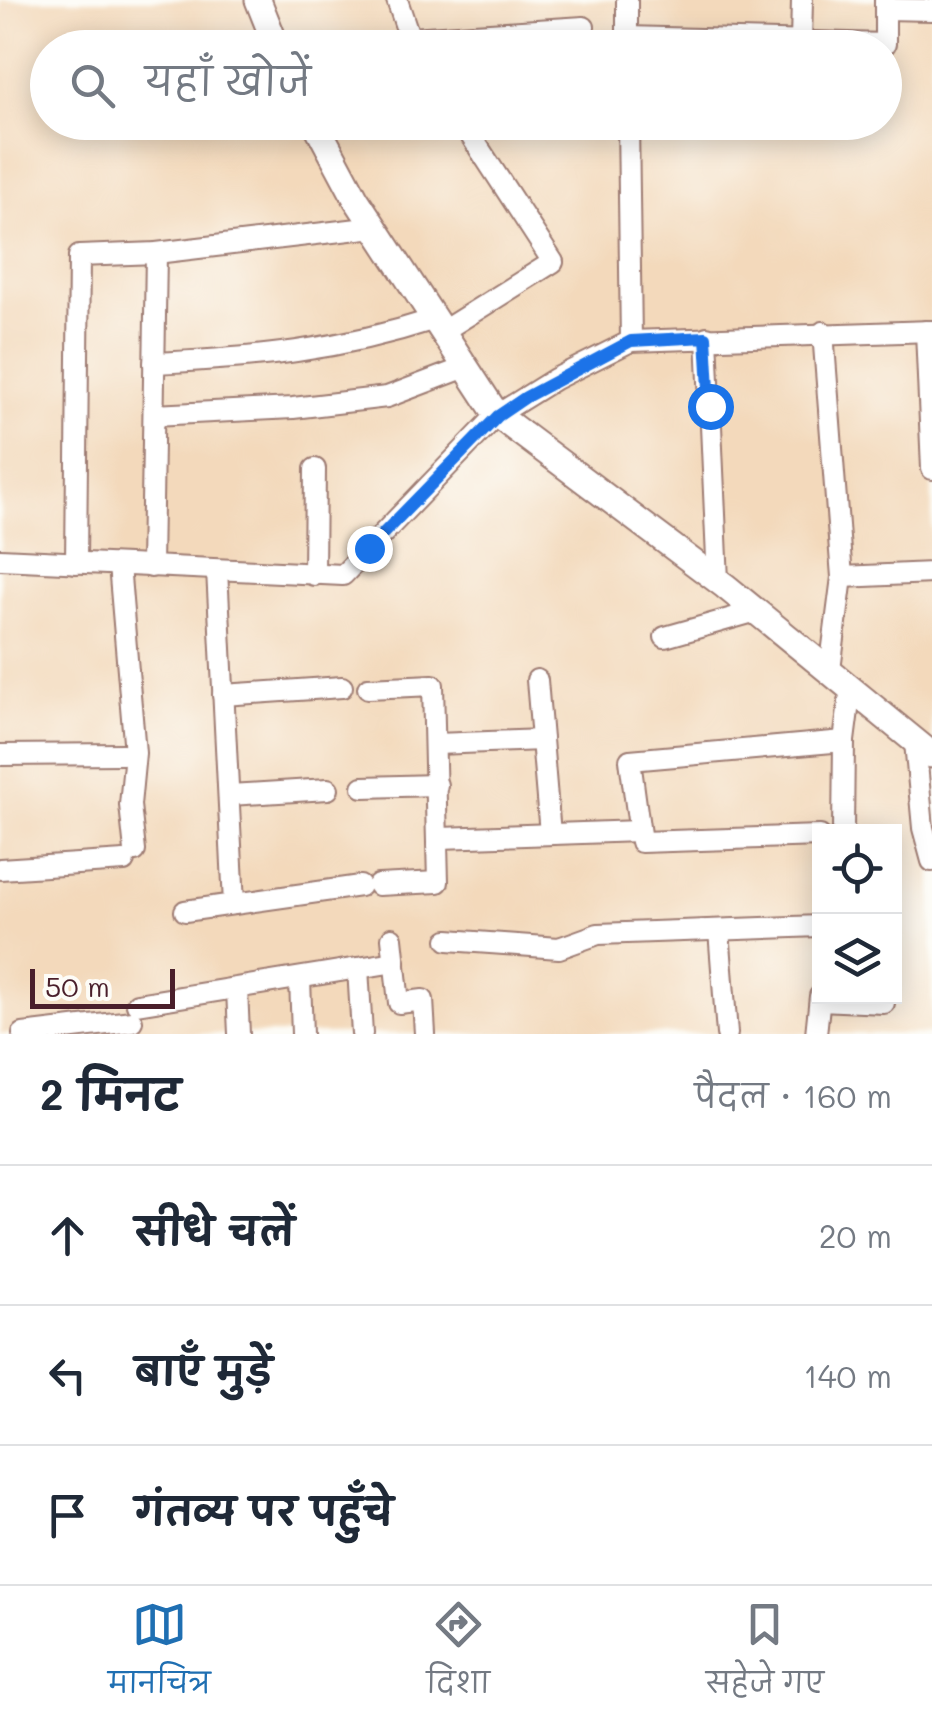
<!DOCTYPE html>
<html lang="hi">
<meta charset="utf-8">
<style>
body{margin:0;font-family:Mali,"Playpen Sans Deva",sans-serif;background:#f6f6f7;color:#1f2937}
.controls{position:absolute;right:30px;bottom:30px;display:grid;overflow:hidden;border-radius:0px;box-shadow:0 5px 25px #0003}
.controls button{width:90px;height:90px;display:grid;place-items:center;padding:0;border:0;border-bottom:2px solid #e0e1e3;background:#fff;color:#1f2937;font:50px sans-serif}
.scale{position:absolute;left:30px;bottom:25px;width:145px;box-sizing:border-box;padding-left:10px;border:5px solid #4a1f2b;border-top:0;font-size:28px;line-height:35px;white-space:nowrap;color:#4a1f2b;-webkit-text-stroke:8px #fdfcf7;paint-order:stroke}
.stop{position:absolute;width:30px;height:30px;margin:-22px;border:8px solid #1a73e8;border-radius:50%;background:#fff}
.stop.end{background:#1a73e8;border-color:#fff;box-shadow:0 2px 10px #0008}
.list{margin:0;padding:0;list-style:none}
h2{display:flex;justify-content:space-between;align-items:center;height:130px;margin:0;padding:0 40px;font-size:42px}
h2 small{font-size:32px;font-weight:400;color:#747a83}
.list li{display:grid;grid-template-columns:65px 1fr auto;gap:30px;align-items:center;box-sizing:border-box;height:140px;padding:0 40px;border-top:2px solid #e0e1e3}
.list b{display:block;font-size:38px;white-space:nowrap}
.list em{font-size:32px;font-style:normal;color:#747a83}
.icon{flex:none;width:55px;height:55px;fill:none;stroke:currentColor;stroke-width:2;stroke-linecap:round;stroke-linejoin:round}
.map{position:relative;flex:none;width:932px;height:1034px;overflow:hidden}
.search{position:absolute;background:#fff;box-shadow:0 5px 25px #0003;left:30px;right:30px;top:30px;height:110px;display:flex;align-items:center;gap:25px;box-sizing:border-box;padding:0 35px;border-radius:55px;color:#747a83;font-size:38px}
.sheet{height:550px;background:#fff}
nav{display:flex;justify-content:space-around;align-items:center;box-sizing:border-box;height:140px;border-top:2px solid #e0e1e3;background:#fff;font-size:28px;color:#747a83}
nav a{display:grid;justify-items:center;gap:5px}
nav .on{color:#1f6fb2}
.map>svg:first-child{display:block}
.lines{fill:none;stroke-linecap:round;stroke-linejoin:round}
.minor-casing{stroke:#9e7c73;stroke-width:24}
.tertiary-casing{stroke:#9e7c73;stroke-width:29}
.minor{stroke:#fff;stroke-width:20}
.tertiary{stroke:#fff;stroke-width:25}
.route{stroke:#1a73e8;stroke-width:12}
</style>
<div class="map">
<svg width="932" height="1034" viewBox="0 0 932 1034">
<rect width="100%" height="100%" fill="#fdfcf7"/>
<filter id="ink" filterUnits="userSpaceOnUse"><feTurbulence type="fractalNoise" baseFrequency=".01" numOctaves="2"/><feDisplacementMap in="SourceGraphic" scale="20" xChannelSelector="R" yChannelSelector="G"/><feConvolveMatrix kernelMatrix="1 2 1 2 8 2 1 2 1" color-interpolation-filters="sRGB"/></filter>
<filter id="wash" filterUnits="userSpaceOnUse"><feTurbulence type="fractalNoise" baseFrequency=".0048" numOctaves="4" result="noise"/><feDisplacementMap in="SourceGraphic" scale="40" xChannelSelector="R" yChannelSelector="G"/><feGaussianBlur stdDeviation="2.25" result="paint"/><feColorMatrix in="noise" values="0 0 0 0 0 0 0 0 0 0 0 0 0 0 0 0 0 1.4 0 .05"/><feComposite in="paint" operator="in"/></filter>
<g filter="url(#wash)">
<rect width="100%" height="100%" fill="#f3d9bb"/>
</g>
<g filter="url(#ink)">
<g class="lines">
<g class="minor-casing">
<g id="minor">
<path d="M397,0L413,48"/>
<path d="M627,0V48"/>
<path d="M885,9L932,10"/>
<path d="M627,37L885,44V0"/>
<path d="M410,38L584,27"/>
<path d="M801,42L802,0"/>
<path d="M628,122L631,341"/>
<path d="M443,331L553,262L462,122"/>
<path d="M926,331L932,469"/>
<path d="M823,332L842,577L830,670"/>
<path d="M707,337L718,581"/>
<path d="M154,363C257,358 336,351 435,319"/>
<path d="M154,415L293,408L387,397L466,367"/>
<path d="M0,559L343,575L497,415L555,379L631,341L932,331"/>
<path d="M76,563L79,256L156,253L375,227"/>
<path d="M119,565L135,753L130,805L135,851"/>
<path d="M151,567L156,253"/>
<path d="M217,570L234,904"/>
<path d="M314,575L315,469"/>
<path d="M842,577L932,573"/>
<path d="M665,637L757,611"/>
<path d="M537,680L550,834"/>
<path d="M368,688L433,685L438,882L378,885"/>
<path d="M223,695L342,687"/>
<path d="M915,742L923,828L932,861"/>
<path d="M436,744L542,740"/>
<path d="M0,755L123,754"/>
<path d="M363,787L437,785"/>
<path d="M229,795L328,789"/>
<path d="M843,832L844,741L851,687"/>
<path d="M820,836L641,842L630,760L844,741"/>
<path d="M440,838L639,831"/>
<path d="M0,869L124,861"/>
<path d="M185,911L360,886"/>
<path d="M719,930L727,1034"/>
<path d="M392,938L399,1003L423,1000L425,1034"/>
<path d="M448,940L559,948L598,934L820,926"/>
<path d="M358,968L362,1034"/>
<path d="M300,979L302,1034"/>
<path d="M237,989L239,1034"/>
<path d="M820,1000L884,1003"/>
<path d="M137,1004L395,962"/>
<path d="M23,1034L132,1021"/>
<path d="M816,1034L820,996"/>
</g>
</g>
<g class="tertiary-casing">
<g id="tertiary">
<path d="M258,0L277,48"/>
<path d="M315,122L356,199L497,415L725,586L932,755"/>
</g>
</g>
<use href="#minor" class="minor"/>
<use href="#tertiary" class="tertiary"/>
</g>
</g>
<g class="lines" filter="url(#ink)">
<path class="route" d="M369,548L498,416L526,397L631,341L706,337L710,406"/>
</g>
</svg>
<div class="controls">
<button><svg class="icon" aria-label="locate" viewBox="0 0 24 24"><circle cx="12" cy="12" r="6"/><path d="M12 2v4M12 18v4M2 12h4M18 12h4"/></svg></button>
<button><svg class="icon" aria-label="layers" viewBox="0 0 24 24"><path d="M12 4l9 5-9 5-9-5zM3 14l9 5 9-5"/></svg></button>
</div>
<div class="scale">50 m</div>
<div class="stop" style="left:710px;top:406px"></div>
<div class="stop end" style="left:369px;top:548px"></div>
<div class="search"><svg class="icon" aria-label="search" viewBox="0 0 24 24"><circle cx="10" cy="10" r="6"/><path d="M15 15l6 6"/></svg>यहाँ खोजें</div>
</div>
<section class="sheet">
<h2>2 मिनट<small>पैदल · 160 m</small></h2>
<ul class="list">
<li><svg class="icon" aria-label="ahead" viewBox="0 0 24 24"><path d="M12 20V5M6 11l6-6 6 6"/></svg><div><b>सीधे चलें</b></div><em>20 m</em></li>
<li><svg class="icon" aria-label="left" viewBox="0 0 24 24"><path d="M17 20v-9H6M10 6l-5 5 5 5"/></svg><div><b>बाएँ मुड़ें</b></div><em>140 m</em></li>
<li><svg class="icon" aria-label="arrive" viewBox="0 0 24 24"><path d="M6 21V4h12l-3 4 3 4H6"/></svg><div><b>गंतव्य पर पहुँचे</b></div></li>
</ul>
</section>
<nav>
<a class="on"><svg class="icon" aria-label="map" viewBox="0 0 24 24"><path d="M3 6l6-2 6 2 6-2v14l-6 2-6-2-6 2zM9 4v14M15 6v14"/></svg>मानचित्र</a>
<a><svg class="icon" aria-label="directions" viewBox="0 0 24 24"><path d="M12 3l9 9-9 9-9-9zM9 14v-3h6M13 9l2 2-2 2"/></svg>दिशा</a>
<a><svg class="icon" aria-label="saved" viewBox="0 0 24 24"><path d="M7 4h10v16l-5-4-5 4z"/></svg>सहेजे गए</a>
</nav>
